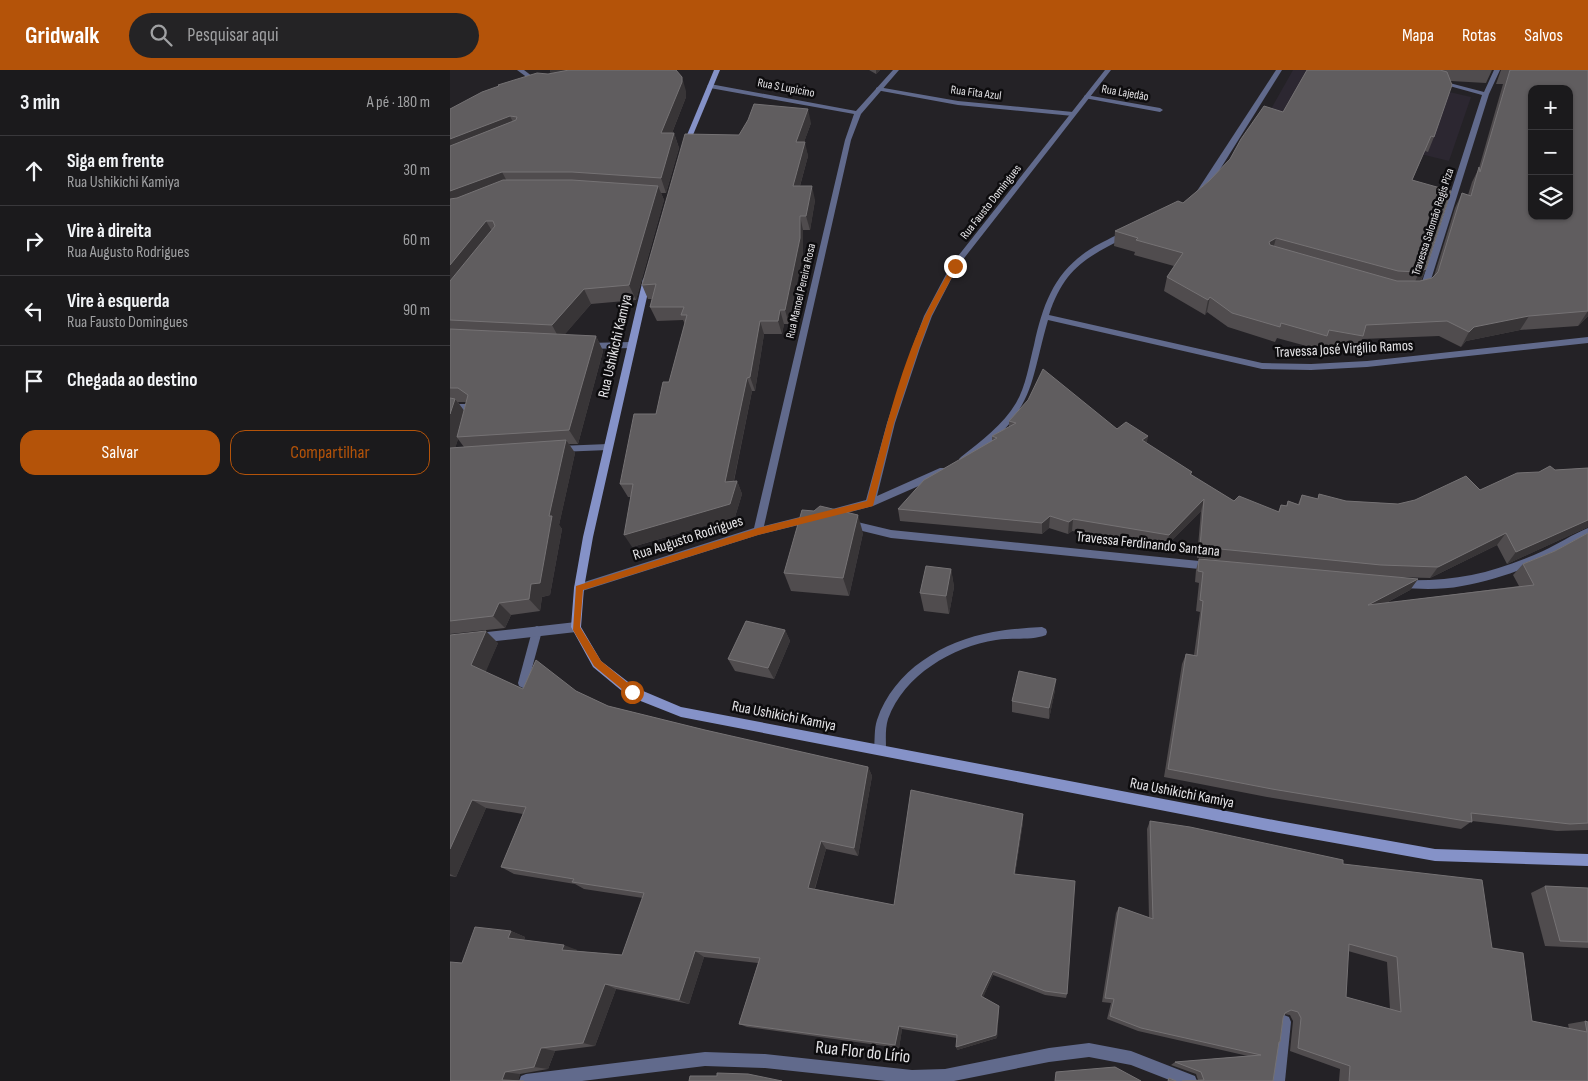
<!DOCTYPE html>
<html lang="pt">
<meta charset="utf-8">
<style>
body{margin:0;font-family:"Sofia Sans Condensed",sans-serif;background:#242325;color:#f1f3f6}
.controls{position:absolute;right:15px;top:15px;display:grid;overflow:hidden;border-radius:10px;box-shadow:0 1px 4px #0004}
.controls button{width:45px;height:45px;display:grid;place-items:center;padding:0;border:0;border-bottom:1px solid #39383b;background:#1b1a1c;color:#f1f3f6;font:25px sans-serif}
.stop{position:absolute;width:15px;height:15px;margin:-11px;border:4px solid #b45309;border-radius:50%;background:#fff}
.stop.end{background:#b45309;border-color:#fff;box-shadow:0 1px 5px #0008}
.list{margin:0;padding:0;list-style:none}
h2{display:flex;justify-content:space-between;align-items:center;height:65px;margin:0;padding:0 20px;font-size:21px}
h2 small{font-size:16px;font-weight:400;color:#a0a1a3}
.list li{display:grid;grid-template-columns:32px 1fr auto;gap:15px;align-items:center;box-sizing:border-box;height:70px;padding:0 20px;border-top:1px solid #39383b}
.list b{display:block;font-size:19px;white-space:nowrap}
.list p{margin:0;font-size:16px;white-space:nowrap;color:#a0a1a3}
.list em{font-size:16px;font-style:normal;color:#a0a1a3}
.actions{display:flex;gap:10px;padding:15px 20px}
.actions a{flex:1;padding:11px 0;border:1px solid #b45309;border-radius:15px;text-align:center;font-size:18px;color:#b45309}
.actions .main{background:#b45309;color:#fff}
.icon{flex:none;width:28px;height:28px;fill:none;stroke:currentColor;stroke-width:2;stroke-linecap:round;stroke-linejoin:round}
.map{position:relative;flex:none;width:1138px;height:1011px;overflow:hidden}
header{display:flex;align-items:center;gap:30px;box-sizing:border-box;height:70px;padding:0 25px;background:#b45309;color:#fff}
header strong{font-size:24px}
nav{display:flex;gap:28px;margin-inline-start:auto;font-size:18px}
.search{width:350px;height:45px;background:#242325;display:flex;align-items:center;gap:12px;box-sizing:border-box;padding:0 18px;border-radius:28px;color:#a0a1a3;font-size:19px}
main{display:flex}
aside{flex:1;background:#1b1a1c}
.map>svg:first-child{display:block}
.built{fill:#2c2731}
.lines{fill:none;stroke-linecap:round;stroke-linejoin:round}
.lane{fill:#616a8c;fill-rule:evenodd}
.street{fill:#616a8c;fill-rule:evenodd}
.secondary{fill:#8592c8;fill-rule:evenodd}
.wall{fill:#504c4e;fill-rule:evenodd}
.shaded-wall{fill:#383537}
.building{fill:#605d5f;stroke:#757274;fill-rule:evenodd}
.route{fill:#b45309}
.labels{text-anchor:middle;dominant-baseline:central;stroke-width:5;stroke-linejoin:round;paint-order:stroke}
.far-street-label{font-size:12px;fill:#e5e4e7;stroke:#0d0c0e}
.street-label{font-size:15px;fill:#e5e4e7;stroke:#0d0c0e}
.near-street-label{font-size:18px;fill:#e5e4e7;stroke:#0d0c0e}
</style>
<header>
<strong>Gridwalk</strong>
<div class="search"><svg class="icon" aria-label="search" viewBox="0 0 24 24"><circle cx="10" cy="10" r="6"/><path d="M15 15l6 6"/></svg>Pesquisar aqui</div>
<nav><a>Mapa</a><a>Rotas</a><a>Salvos</a></nav>
</header>
<main>
<aside>
<h2>3 min<small>A pé · 180 m</small></h2>
<ul class="list">
<li><svg class="icon" aria-label="ahead" viewBox="0 0 24 24"><path d="M12 20V5M6 11l6-6 6 6"/></svg><div><b>Siga em frente</b><p>Rua Ushikichi Kamiya</p></div><em>30 m</em></li>
<li><svg class="icon" aria-label="right" viewBox="0 0 24 24"><path d="M7 20v-9h11M14 6l5 5-5 5"/></svg><div><b>Vire à direita</b><p>Rua Augusto Rodrigues</p></div><em>60 m</em></li>
<li><svg class="icon" aria-label="left" viewBox="0 0 24 24"><path d="M17 20v-9H6M10 6l-5 5 5 5"/></svg><div><b>Vire à esquerda</b><p>Rua Fausto Domingues</p></div><em>90 m</em></li>
<li><svg class="icon" aria-label="arrive" viewBox="0 0 24 24"><path d="M6 21V4h12l-3 4 3 4H6"/></svg><div><b>Chegada ao destino</b></div></li>
</ul>
<div class="actions"><a class="main">Salvar</a><a>Compartilhar</a></div>
</aside>
<div class="map">
<svg width="1138" height="1011" viewBox="0 0 1138 1011">
<rect width="100%" height="100%" fill="#242226"/>
<path class="built" d="M843,0H904L1021,27L999,91L817,46Z"/>
<g class="lines">
<g class="lane">
<path d="M428,17L508,31L623,42L626,44L623,46L508,35L426,20V18Z"/>
<path d="M636,25L710,38L713,40L710,42L634,28V26Z"/>
<path d="M181,272L185,275L181,278L137,279L133,276L137,273Z"/>
<path d="M0,334H19L25,336L26,344L22,347L19,346L18,340H0Z"/>
<path d="M158,374L163,377L158,380L109,382L104,379L109,376Z"/>
<path d="M87,556L91,558L92,561L78,613L77,616L73,618L69,616L68,613L82,561L83,558Z"/>
<path d="M592,557L596,559L597,562L596,565C581,571 562,567 546,570C502,577 454,605 438,649C435,659 436,670 436,680L434,684L430,685L426,684L424,680C425,670 424,659 427,650C444,600 493,571 543,562C559,559 576,558 592,557Z"/>
<path d="M834,945L839,947L841,952L835,1011H821L827,952L829,947Z"/>
</g>
<g class="street">
<path d="M67,0H74L91,13L86,14Z"/>
<path d="M443,0H449L411,44L401,70L314,456L362,444L365,445L367,448L365,451L308,465L129,522L125,521L124,518L125,515L304,458L395,70L404,44L260,18L257,16L260,14L406,41Z"/>
<path d="M655,0H661L508,196L482,246L470,278L445,353L427,426L490,398H496L498,401L496,404L423,436L378,448L375,447L373,444L375,441L416,430L437,353L462,278L474,246L501,195Z"/>
<path d="M826,0H832L764,109L754,123H748L747,121Z"/>
<path d="M1044,0H1050L1039,24L979,216L973,222H967L966,220L971,215L1032,25L985,12L988,10L1034,22Z"/>
<path d="M675,162H678V166C637,187 614,198 599,245L812,293L861,294L917,291L1138,267V273L917,297L861,300L812,299L598,250C581,309 585,337 533,379C527,384 519,393 511,391L509,389L511,387C531,371 553,355 566,333C576,316 579,294 584,275C594,229 607,196 651,173C659,169 667,164 675,162Z"/>
<path d="M399,450L441,460L759,492L763,493L764,496L763,499L759,500L441,468L396,457L394,454L396,451Z"/>
<path d="M1138,458V467C1101,489 1055,509 1012,516C992,520 971,519 950,518L946,517L945,514L946,511L950,510C1005,512 1043,503 1093,481C1108,474 1123,464 1138,458Z"/>
<path d="M126,552L130,554L131,557L130,560L126,562L28,573L24,571L23,568L24,565L28,563Z"/>
<path d="M639,973L681,981L745,1006L747,1011H722L681,995L639,987L599,992L504,1011H436L315,998L255,996L132,1011H69L71,1006L76,1004L255,982L315,984L462,1000L495,999L599,978Z"/>
</g>
<g class="secondary">
<path d="M264,0H270L238,77L233,78L232,77Z"/>
<path d="M197,206L201,209L143,467L134,518L131,557L151,591L186,618L231,637L829,751L985,779L1138,784V796L985,791L829,763L231,647L178,626L143,597L121,557L124,518L133,467L193,209Z"/>
</g>
</g>
<g class="wall">
<path d="M100,0L236,21V27L222,63H224L229,78L216,123H211L214,130L186,230L141,234L114,265L146,266L153,281L128,374H119L125,383L109,455L112,459L100,525L92,527L90,541L61,545L55,558L0,564V39L101,4ZM8,332H16L14,341ZM8,369L14,377L5,378Z"/>
<path d="M419,0H430L426,4Z"/>
<path d="M857,0H1042L1036,13L1001,11L984,67L978,82L975,81L962,110L976,199L971,211L982,208L984,206L1005,138L1012,123L1018,125L1022,112L1029,98L1053,14H1046L1051,0H1138V246L1128,256L1070,260L1016,271L1011,277L989,266L912,269L907,281L873,275L871,280L827,268L825,272L778,257L757,242L755,245L714,221L717,207L724,196L684,185L685,182L664,176L665,161L733,133L759,111L833,42Z"/>
<path d="M361,53L354,72L358,86L350,116L365,130L360,160H353V182L339,254H334L332,264H314L305,321H302L284,411H287L292,424L285,447L182,477L181,427H178L170,414L206,344L219,312L235,254L233,250L207,251L200,237L202,229H198L192,215L289,65Z"/>
<path d="M559,351L667,359L698,366L696,373L742,402L741,405L784,431L828,442L831,435L836,436L838,431L848,434L852,425L867,429L896,431L948,434L1030,420L1105,400L1138,398V457L1057,494L1047,475L980,508L944,507L968,509L960,520L936,533L1069,516L1063,505L1073,494L1105,481L1138,463V760L1107,761L1022,751L1011,759L817,727L714,707L732,594L736,584L744,585L750,542L746,541L749,513L745,512L746,500L749,489L773,491L747,488L751,441L716,476L622,461L618,464L599,458L592,464L450,451L448,439L542,371V366L559,357Z"/>
<path d="M413,463L399,526L341,521L334,503Z"/>
<path d="M501,499L504,517L499,544L474,541L470,523Z"/>
<path d="M335,560L340,571L324,609L285,601L278,589Z"/>
<path d="M0,565L48,573L35,602L73,619L126,621L158,636L255,660L418,697L422,706L408,786L376,779L365,819L444,835L573,744V752L565,804L617,924L616,928L595,925L543,905L533,927L549,939L547,968L507,980V968L452,959L449,978L297,957L289,954L308,893L254,887L239,934L166,919L145,976L105,981L98,999L70,1004L68,1011H0L12,893L61,861L75,867L74,870L127,880L126,881L172,885L193,828L134,819L125,814L64,804L51,797L73,744L36,738L6,807L0,806Z"/>
<path d="M605,620L599,649L562,642V631Z"/>
<path d="M700,751L893,794L1042,878L1082,951L1119,959L1118,954L1135,951L1138,952V1011H889L890,999L840,981L843,951L840,945L834,944L833,948L830,972L828,973L823,1011L748,1010L746,1004L721,995L725,992L798,986L688,961L657,949L661,933L652,932L666,843L669,837L699,848L697,759ZM898,881L937,892L940,939L896,927Z"/>
<path d="M1095,816L1138,818V878L1095,876L1081,823Z"/>
</g>
<g class="shaded-wall">
<path d="M100,0H166L105,12Z"/>
<path d="M426,0H430L426,4Z"/>
<path d="M232,7L236,21V27L216,78L211,63Z"/>
<path d="M358,39L361,53L349,86L346,72Z"/>
<path d="M60,46L67,60L0,87V69Z"/>
<path d="M224,63L229,78L216,123L211,108Z"/>
<path d="M355,72L358,86L346,130L343,116Z"/>
<path d="M52,102L60,117L0,138V121Z"/>
<path d="M208,116L214,130L186,230L179,215Z"/>
<path d="M362,116L365,130L360,160L356,146Z"/>
<path d="M350,146L353,160V182L339,254L335,240Z"/>
<path d="M36,151L45,166L0,221V195Z"/>
<path d="M826,168L822,183L819,172Z"/>
<path d="M976,199L969,214L963,217L969,202Z"/>
<path d="M134,219L141,234L110,270L102,255Z"/>
<path d="M760,227L757,242L755,245L758,230Z"/>
<path d="M330,240L334,254L332,264L328,251Z"/>
<path d="M1138,241V246L1128,256Z"/>
<path d="M1079,246L1070,260L1016,271L1011,277L1019,262L1024,257Z"/>
<path d="M310,251L314,264L305,321L300,307Z"/>
<path d="M146,266L153,281L128,374L119,360Z"/>
<path d="M297,308L302,321L281,424L275,412Z"/>
<path d="M5,329L16,343L7,367L8,369L4,382L0,384V344Z"/>
<path d="M698,366L696,378L692,370Z"/>
<path d="M116,370L125,383L109,455L112,459L100,525L92,527L90,541L79,529L81,514L99,446Z"/>
<path d="M287,411L292,424L285,447L182,477L174,465Z"/>
<path d="M754,429L751,441L716,476L719,465Z"/>
<path d="M408,445L413,463L399,526L393,508Z"/>
<path d="M600,446L599,458L592,464V453Z"/>
<path d="M623,449L622,461L618,464L619,452Z"/>
<path d="M1138,450V457L1057,494L1066,482Z"/>
<path d="M1056,463L1047,475L980,508L988,497Z"/>
<path d="M501,499L504,517L499,544L496,526Z"/>
<path d="M968,509L960,520L911,546L918,535Z"/>
<path d="M49,533L61,545L55,558L43,546Z"/>
<path d="M335,560L340,571L324,609L318,598Z"/>
<path d="M36,561L48,573L34,606L21,595Z"/>
<path d="M606,609L605,620L599,649V638Z"/>
<path d="M418,697L422,706L408,786L404,778Z"/>
<path d="M22,730L36,738L6,807L0,804V779Z"/>
<path d="M573,744V752L564,811V804Z"/>
<path d="M371,771L376,779L363,824L358,818Z"/>
<path d="M61,861L75,867L72,874L58,868Z"/>
<path d="M114,875L127,880L125,885L112,880Z"/>
<path d="M245,881L254,887L239,934L229,930Z"/>
<path d="M543,901V905L532,930L531,926Z"/>
<path d="M155,914L166,919L145,976L133,973Z"/>
<path d="M549,936V939L547,968L507,980L506,977Z"/>
<path d="M449,956L452,959L449,978L445,975Z"/>
<path d="M91,978L105,981L98,999L84,997Z"/>
<path d="M55,1002L70,1004L68,1011L52,1010Z"/>
</g>
<g class="building">
<path d="M119,0H226L232,7V12L211,63H224L211,108L122,102H52L0,121V76L66,50L67,47L60,46L0,69V39L32,22L49,16L48,15L87,3L98,4Z"/>
<path d="M857,0H990L997,2L1002,15L984,67L981,66L962,110L1001,121L976,199L969,202L948,201L826,168L819,172L820,175L947,211H970L982,208L988,202L1012,123L1021,126L1029,97L1030,102L1060,0H1138V241L1079,246L1024,257L1019,262L997,251L916,255L913,266L879,260L877,266L831,253L830,257L782,243L760,227L758,230L717,207L733,183L686,170L688,168L665,161L728,131L733,133L759,111L780,89L791,69L814,36L833,42ZM1082,19H1119V146H1082Z"/>
<path d="M304,34L358,39L346,72H355L343,116H362L356,146H350V168L335,240H330L328,251H310L300,307L297,308L275,412L287,411L280,434L174,465L183,414H170L184,344H206L213,312H219L237,245H231L234,237H200L206,214L192,215L235,64L289,65L298,50Z"/>
<path d="M53,110H122L208,116L179,215L134,219L102,255L0,250V211L45,156L43,151H36L0,195V129L7,128Z"/>
<path d="M0,259L146,266L119,360L7,367L18,325L8,318H0Z"/>
<path d="M593,299L667,359L676,352L698,366L692,370L742,402L740,404L784,431L789,426L829,442L831,435L837,436L838,431L849,435L852,425L868,429L869,424L896,431L948,434L965,430L1016,406L1030,420L1067,403L1089,402L1100,396L1105,400L1138,398V450L1066,482L1056,463L988,497L931,495L750,477L754,429L719,465L623,449L619,452L600,446L592,453L448,439L474,410L547,368L542,366L566,353L559,351L578,330Z"/>
<path d="M0,328L5,329L0,344Z"/>
<path d="M116,370L99,446H102L90,513L81,514L79,529L49,533L43,546L0,551V378Z"/>
<path d="M370,436L408,445L393,508L334,503L352,440L364,441Z"/>
<path d="M1138,463V753L1120,754L1021,743L1022,752L822,719L718,699L736,584L747,586L753,531L750,530L753,502L748,501L749,489L968,509L918,535L1084,515L1073,494L1105,481Z"/>
<path d="M476,496L501,499L496,526L470,523Z"/>
<path d="M296,551L335,560L318,598L278,589Z"/>
<path d="M36,561L21,595L73,619L86,590L126,621L158,636L255,660L418,697L404,778L371,771L358,818L444,835L461,720L573,744L564,804L625,811L617,924L595,921L543,901L531,926L549,936L546,965L506,977L507,965L449,956L445,975L289,954L310,888L245,881L229,930L155,914L133,973L91,978L84,997L55,1002L52,1010L74,1011H0V892L12,893L25,857L61,861L58,868L114,875L112,880L172,885L194,823L122,812L124,809L51,797L76,737L22,730L0,779V565Z"/>
<path d="M569,601L606,609L599,638L562,631Z"/>
<path d="M700,751L740,757L893,790V794L1032,810L1042,878L1073,883L1082,951L1137,962L1135,951L1138,952V1011H899L900,996L848,978L851,948L848,942L841,940L835,943L833,948L830,972H829L823,1011H732L754,1010L751,1002L725,992L811,985L691,958L660,946L664,929L655,928L669,837L703,849ZM899,874L947,887L951,942L896,927Z"/>
<path d="M1095,816L1138,818V872L1110,871Z"/>
<path d="M665,997L691,1011H605L606,1002Z"/>
<path d="M267,1003L298,1004L332,1011H239L240,1006H267Z"/>
<path d="M719,1008L726,1011H718Z"/>
</g>
<path class="route" d="M505,193L508,196L481,246L469,278L444,353L423,436L308,465L133,520L130,557L151,591L185,619V625H179L144,596L123,560L126,516L308,458L417,431C433,369 448,304 475,246C483,229 493,212 502,196Z"/>
<g class="labels">
<g class="far-street-label">
<text transform="translate(336 18) rotate(11)">Rua S Lupicino</text>
<text transform="translate(526 23) rotate(7)">Rua Fita Azul</text>
<text transform="translate(675 23) rotate(10)">Rua Lajedão</text>
<text transform="translate(541 132) rotate(-52)">Rua Fausto Domingues</text>
<text transform="translate(983 152) rotate(-72)">Travessa Salomão Regis Piza</text>
<text transform="translate(351 221) rotate(-77)">Rua Manoel Pereira Rosa</text>
</g>
<g class="street-label">
<text transform="translate(165 276) rotate(-77)">Rua Ushikichi Kamiya</text>
<text transform="translate(894 279) rotate(-3)">Travessa José Virgílio Ramos</text>
<text transform="translate(238 468) rotate(-18)">Rua Augusto Rodrigues</text>
<text transform="translate(698 474) rotate(6)">Travessa Ferdinando Santana</text>
<text transform="translate(334 646) rotate(11)">Rua Ushikichi Kamiya</text>
<text transform="translate(732 723) rotate(11)">Rua Ushikichi Kamiya</text>
</g>
<g class="near-street-label">
<text transform="translate(413 982) rotate(6)">Rua Flor do Lírio</text>
</g>
</g>
</svg>
<div class="controls">
<button>+</button>
<button>−</button>
<button><svg class="icon" aria-label="layers" viewBox="0 0 24 24"><path d="M12 4l9 5-9 5-9-5zM3 14l9 5 9-5"/></svg></button>
</div>
<div class="stop" style="left:182px;top:622px"></div>
<div class="stop end" style="left:505px;top:196px"></div>
</div>
</main>
